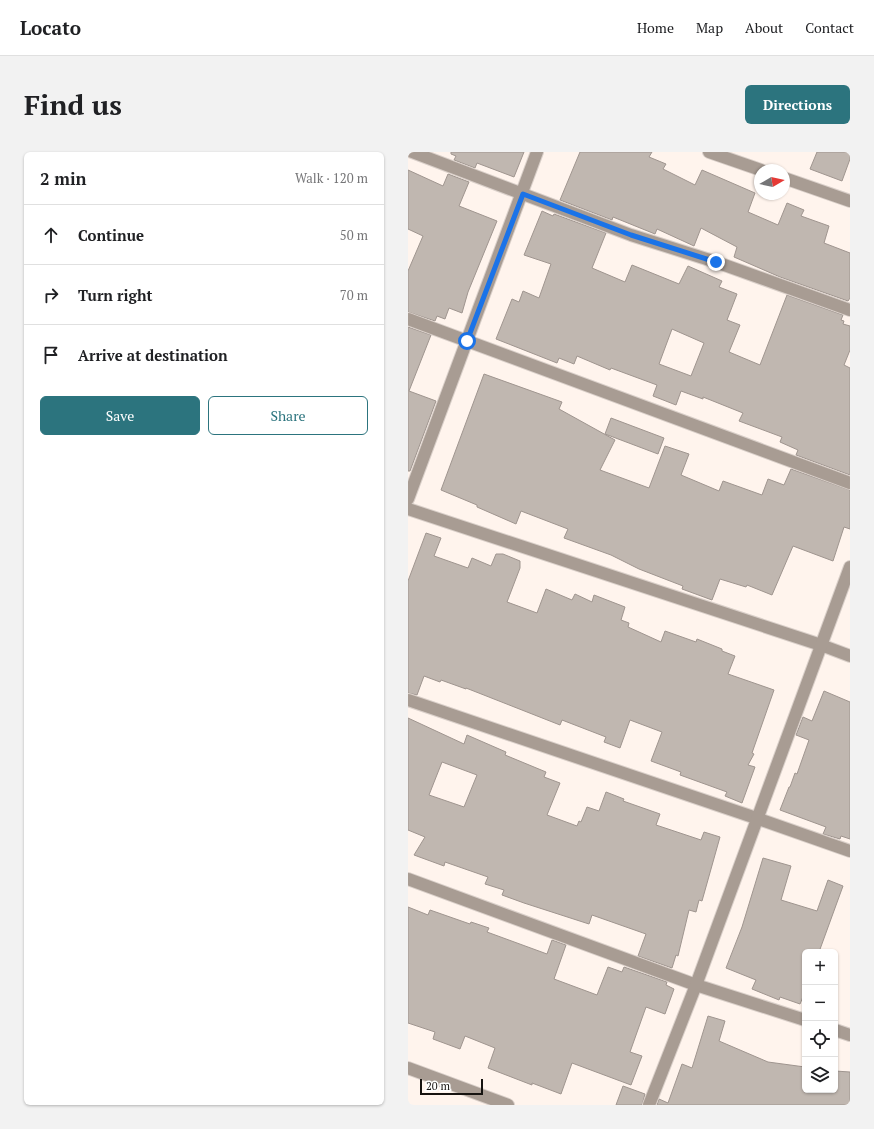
<!DOCTYPE html>
<meta charset="utf-8">
<style>
body{margin:0;font-family:"PT Serif",serif;background:#f2f2f2;color:#202124}
.controls{position:absolute;right:12px;bottom:12px;display:grid;overflow:hidden;border-radius:6px;box-shadow:0 1px 3px #0004}
.controls button{width:36px;height:36px;display:grid;place-items:center;padding:0;border:0;border-bottom:1px solid #e0e0e0;background:#fff;color:#202124;font:20px sans-serif}
.compass{position:absolute;left:346px;top:12px;width:36px;height:36px;border-radius:50%;background:#fff;box-shadow:0 1px 3px #0004;rotate:81deg}
.scale{position:absolute;left:12px;bottom:10px;width:63px;box-sizing:border-box;padding-left:4px;border:2px solid #161310;border-top:0;font-size:11px;line-height:14px;white-space:nowrap;color:#161310;-webkit-text-stroke:3px #fff;paint-order:stroke}
.stop{position:absolute;width:12px;height:12px;margin:-9px;border:3px solid #1a73e8;border-radius:50%;background:#fff}
.stop.end{background:#1a73e8;border-color:#fff;box-shadow:0 1px 4px #0008}
.list{margin:0;padding:0;list-style:none}
h2{display:flex;justify-content:space-between;align-items:center;height:52px;margin:0;padding:0 16px;font-size:17px}
h2 small{font-size:13px;font-weight:400;color:#757577}
.list li{display:grid;grid-template-columns:26px 1fr auto;gap:12px;align-items:center;box-sizing:border-box;height:60px;padding:0 16px;border-top:1px solid #e0e0e0}
.list b{display:block;font-size:15px;white-space:nowrap}
.list em{font-size:13px;font-style:normal;color:#757577}
.actions{display:flex;gap:8px;padding:12px 16px}
.actions a{flex:1;padding:9px 0;border:1px solid #2c747e;border-radius:6px;text-align:center;font-size:14px;color:#2c747e}
.actions .main{background:#2c747e;color:#fff}
.icon{flex:none;width:22px;height:22px;fill:none;stroke:currentColor;stroke-width:2;stroke-linecap:round;stroke-linejoin:round}
.map{position:relative;flex:none;width:442px;height:953px;overflow:hidden;border-radius:6px}
header{display:flex;align-items:center;gap:24px;box-sizing:border-box;height:56px;padding:0 20px;background:#fff;border-bottom:1px solid #e0e0e0}
header strong{font-size:19px}
nav{display:flex;gap:22px;margin-inline-start:auto;font-size:14px}
.intro{display:flex;align-items:center;justify-content:space-between;box-sizing:border-box;height:96px;padding:0 24px}
h1{margin:0;font-size:28px}
.button{padding:10px 18px;border-radius:6px;background:#2c747e;color:#fff;font-size:14px;font-weight:700}
main{display:flex;gap:24px;padding:0 24px}
aside{flex:1;background:#fff;border-radius:6px;box-shadow:0 1px 3px #0004}
.map>svg:first-child{display:block}
.building{fill:#c0b7b0;stroke:#9f958f;fill-rule:evenodd}
.lines{fill:none;stroke-linecap:round;stroke-linejoin:round}
.minor-casing{stroke:#dad0ca;stroke-width:14}
.minor{stroke:#a89c93;stroke-width:12}
.route{stroke:#1a73e8;stroke-width:5}
</style>
<header>
<strong>Locato</strong>
<nav><a>Home</a><a>Map</a><a>About</a><a>Contact</a></nav>
</header>
<div class="intro"><h1>Find us</h1><a class="button">Directions</a></div>
<main>
<aside>
<h2>2 min<small>Walk · 120 m</small></h2>
<ul class="list">
<li><svg class="icon" aria-label="ahead" viewBox="0 0 24 24"><path d="M12 20V5M6 11l6-6 6 6"/></svg><div><b>Continue</b></div><em>50 m</em></li>
<li><svg class="icon" aria-label="right" viewBox="0 0 24 24"><path d="M7 20v-9h11M14 6l5 5-5 5"/></svg><div><b>Turn right</b></div><em>70 m</em></li>
<li><svg class="icon" aria-label="arrive" viewBox="0 0 24 24"><path d="M6 21V4h12l-3 4 3 4H6"/></svg><div><b>Arrive at destination</b></div></li>
</ul>
<div class="actions"><a class="main">Save</a><a>Share</a></div>
</aside>
<div class="map">
<svg width="442" height="953" viewBox="0 0 442 953">
<rect width="100%" height="100%" fill="#fff4ed"/>
<g class="building">
<path d="M43,0H116L106,25L69,11L67,16L46,8L48,4L43,2Z"/>
<path d="M172,0H244L241,5L258,12L255,17L287,33L294,18L347,41L340,60L370,73L379,51L396,58L393,64L421,74L416,91L442,101V146L440,149L372,125L326,105L329,95L293,76L286,94L249,77L247,82L205,65L204,68L152,48Z"/>
<path d="M409,0H442V7L434,29L402,17Z"/>
<path d="M0,18L35,34L40,22L61,30L51,54L89,69L60,140L54,161L41,156L37,167L29,164L27,169L0,160V119L15,84L0,77Z"/>
<path d="M134,59L145,64L146,62L198,81L184,116L217,130L224,113L271,132L280,114L314,129L311,135L329,142L319,168L332,173L321,200L352,213L379,143L435,163L433,168L436,169L435,172L442,174V198L436,213L442,216V323L388,303L390,298L372,290L374,285L331,269L335,261L295,245V247L273,239L268,253L245,244L249,233L203,216L202,218L169,204L166,212L151,206L149,211L88,187L104,147L111,150L115,139L131,146L143,112L116,103ZM264,177L296,191L283,224L251,212Z"/>
<path d="M0,175L23,183L1,239L28,249L2,319H0Z"/>
<path d="M76,222L154,250L151,257L207,288L192,318L241,336L257,294L281,302L273,323L311,339L315,329L354,343L360,327L376,333L383,317L442,338V377L436,375L425,409L385,394L364,443L339,433L338,435L312,427L304,448L274,437L275,434L231,417L203,403L156,386L160,377L113,359L108,372L69,355V353L33,338Z"/>
<path d="M203,266L256,286L250,302L197,282Z"/>
<path d="M18,381L33,386L26,404L60,416L64,406L83,414L88,402H95L112,409V416L99,450L129,461L138,437L164,448L167,442L184,450L186,443L217,455L213,468L221,471L220,475L253,490L257,479L288,490L289,487L314,497V499L327,504L320,522L366,538L344,601L346,602L340,613L347,615L334,651L317,644L319,640L272,623L273,620L243,609L254,580L222,568L212,596L196,590L198,585L154,568L152,573L58,536V537L33,528L32,530L16,524L9,543L0,541V429Z"/>
<path d="M416,539L442,550V687L433,684L432,687L415,682L418,675L372,658L381,635H382L387,621L389,622L401,588L388,583L395,565L404,569Z"/>
<path d="M0,566L56,592L59,583L98,600L97,603L138,620L136,625L152,631L139,663L169,674L171,669L173,670L179,655L191,659L198,640L216,647L215,649L252,662L248,673L293,688L296,680L312,685L294,749L291,748L288,760L281,758L270,804L268,803L264,816L230,804L238,782L184,763L181,772L116,751L94,743L96,738L77,732L80,725L37,710L36,714L6,703L17,685L0,678ZM34,610L69,623L56,655L21,643Z"/>
<path d="M355,706L383,714L373,748L409,759L420,728L435,734L411,800H397V840L392,852L372,845L371,848L344,837L348,828L318,816L334,775Z"/>
<path d="M0,755L20,763L22,758L62,772L63,770L81,776L79,780L139,802L144,788L158,793L146,827L189,843L200,815L214,820L216,815L259,830L258,833L266,837L257,862L238,855L222,900L234,904L223,933L164,911L153,942L124,931V933L80,916L87,896L57,884L52,897L25,887L27,880L0,871Z"/>
<path d="M300,864L317,869L311,889L360,910L397,915V938H427V919L442,920V953H249L251,947L260,951L274,912L284,916Z"/>
<path d="M215,934L237,942L234,953H208Z"/>
</g>
<g class="lines">
<g class="minor-casing">
<g id="minor">
<path d="M4,0L223,83L308,110L442,158"/>
<path d="M301,0L353,18"/>
<path d="M376,26L442,49"/>
<path d="M0,167L442,331"/>
<path d="M0,347L129,0"/>
<path d="M0,357L413,493L442,504"/>
<path d="M0,548L348,666L442,699"/>
<path d="M0,727L288,833L397,868"/>
<path d="M427,878L442,883"/>
<path d="M0,916L100,953"/>
<path d="M241,953L288,833L442,415"/>
</g>
</g>
<use href="#minor" class="minor"/>
</g>
<g class="lines">
<path class="route" d="M59,189L115,42L223,83L308,110"/>
</g>
</svg>
<div class="controls">
<button>+</button>
<button>−</button>
<button><svg class="icon" aria-label="locate" viewBox="0 0 24 24"><circle cx="12" cy="12" r="6"/><path d="M12 2v4M12 18v4M2 12h4M18 12h4"/></svg></button>
<button><svg class="icon" aria-label="layers" viewBox="0 0 24 24"><path d="M12 4l9 5-9 5-9-5zM3 14l9 5 9-5"/></svg></button>
</div>
<svg class="compass" viewBox="-18 -18 36 36"><path d="M0-13l5 13h-10z" fill="#e53935"/><path d="M0 13l5-13h-10z" fill="#757577"/></svg>
<div class="scale">20 m</div>
<div class="stop" style="left:59px;top:189px"></div>
<div class="stop end" style="left:308px;top:110px"></div>
</div>
</main>
